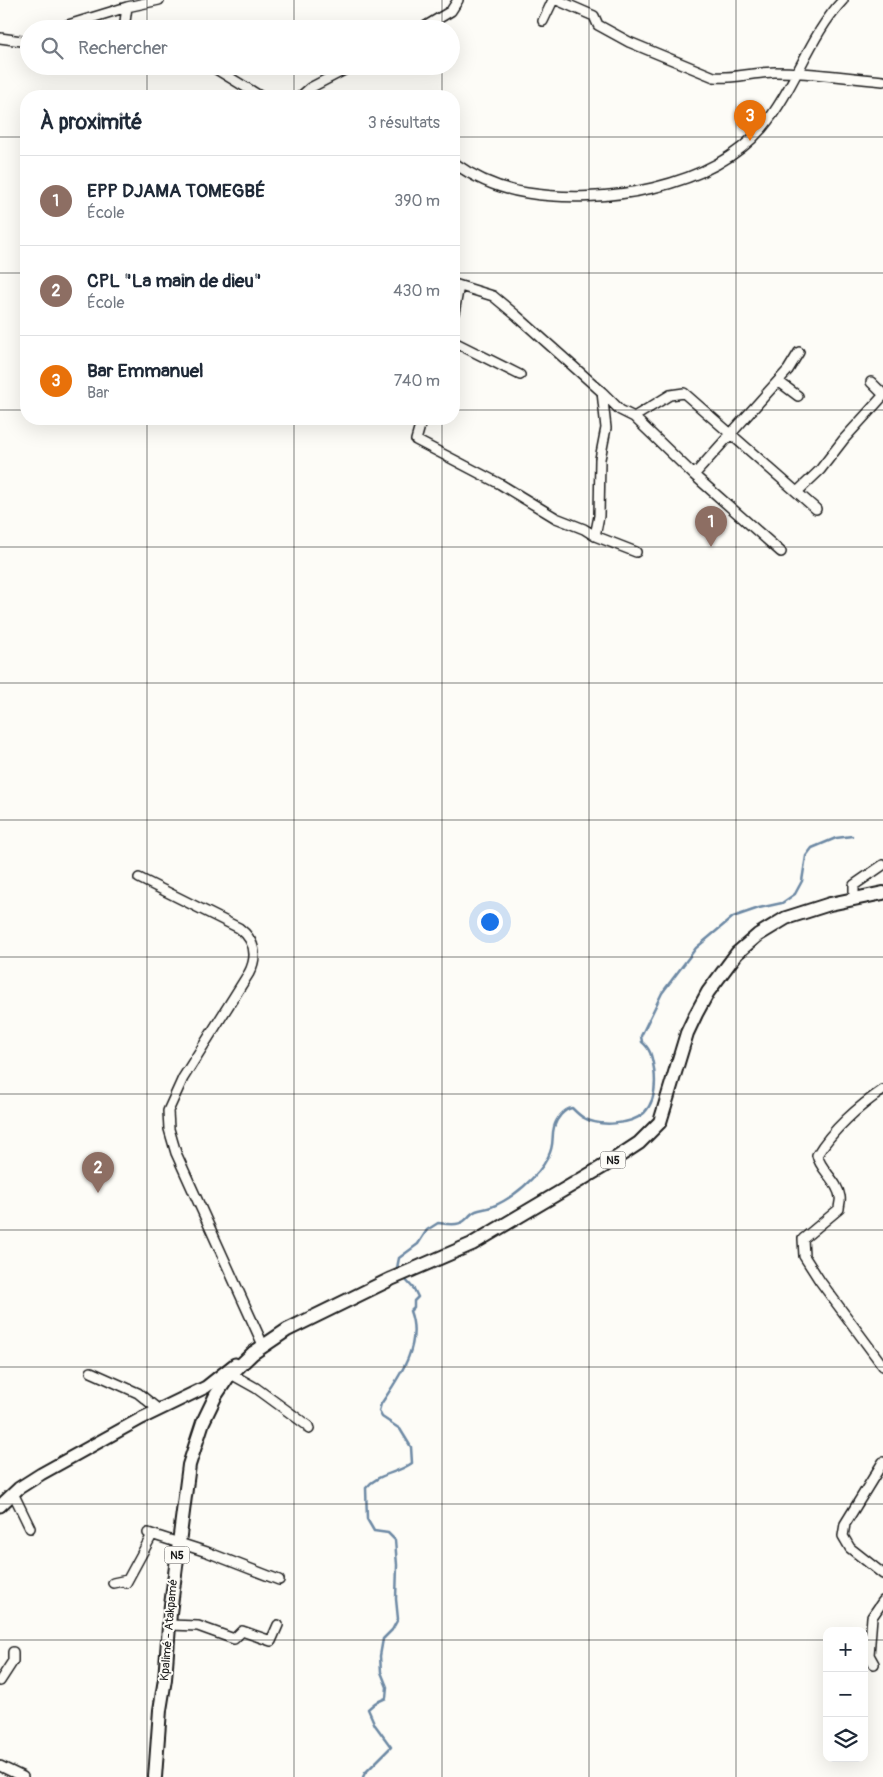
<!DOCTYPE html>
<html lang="fr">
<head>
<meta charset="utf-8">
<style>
  :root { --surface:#fff; --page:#f6f6f7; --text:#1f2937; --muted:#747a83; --line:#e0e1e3; --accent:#b45309 }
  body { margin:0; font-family:Pangolin,sans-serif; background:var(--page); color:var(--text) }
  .controls { position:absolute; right:15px; bottom:15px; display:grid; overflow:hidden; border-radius:10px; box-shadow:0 5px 20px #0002 }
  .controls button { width:45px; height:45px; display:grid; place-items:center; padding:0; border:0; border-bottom:1px solid var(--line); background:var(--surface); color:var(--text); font:25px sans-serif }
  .you { position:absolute; left:489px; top:921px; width:18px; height:18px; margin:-12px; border:4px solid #fff; border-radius:50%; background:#1a73e8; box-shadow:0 0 0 8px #1a73e833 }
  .badge { display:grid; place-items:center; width:32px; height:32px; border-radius:50%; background:var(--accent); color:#fff; font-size:16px; font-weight:700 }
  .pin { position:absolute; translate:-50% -41px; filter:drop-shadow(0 1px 2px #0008) }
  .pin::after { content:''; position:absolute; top:26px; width:18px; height:15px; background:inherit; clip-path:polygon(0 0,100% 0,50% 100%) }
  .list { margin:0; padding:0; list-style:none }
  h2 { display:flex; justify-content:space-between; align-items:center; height:65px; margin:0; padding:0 20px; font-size:21px }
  h2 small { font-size:16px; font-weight:400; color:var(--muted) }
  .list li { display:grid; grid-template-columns:32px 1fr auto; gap:15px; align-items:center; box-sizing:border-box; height:90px; padding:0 20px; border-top:1px solid var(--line) }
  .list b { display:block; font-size:19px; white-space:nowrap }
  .list p { margin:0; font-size:16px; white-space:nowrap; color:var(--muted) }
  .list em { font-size:16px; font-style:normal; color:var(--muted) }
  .icon { flex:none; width:28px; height:28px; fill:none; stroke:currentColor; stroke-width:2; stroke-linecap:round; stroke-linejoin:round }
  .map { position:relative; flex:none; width:883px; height:1777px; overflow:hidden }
  .search { position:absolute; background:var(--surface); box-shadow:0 5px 20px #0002; left:20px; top:20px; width:440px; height:55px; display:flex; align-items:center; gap:12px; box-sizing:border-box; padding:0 18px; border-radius:28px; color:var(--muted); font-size:19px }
  .panel { position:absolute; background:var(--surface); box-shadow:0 5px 20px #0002; left:20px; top:90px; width:440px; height:335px; border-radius:20px }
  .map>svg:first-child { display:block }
</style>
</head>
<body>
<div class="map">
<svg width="883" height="1777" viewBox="0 0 883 1777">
  <rect width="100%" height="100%" fill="#fdfcf7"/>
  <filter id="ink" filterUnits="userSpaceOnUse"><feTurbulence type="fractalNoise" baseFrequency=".02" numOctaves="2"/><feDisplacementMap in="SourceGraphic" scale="10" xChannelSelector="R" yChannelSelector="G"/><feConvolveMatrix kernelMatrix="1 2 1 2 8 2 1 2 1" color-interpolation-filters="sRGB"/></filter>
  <g filter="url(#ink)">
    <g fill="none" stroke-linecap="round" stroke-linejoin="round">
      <path stroke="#6d89a4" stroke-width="2.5" d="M399,1271L397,1268L399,1258L418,1244L427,1230L438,1223C446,1224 457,1226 464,1221C468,1218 471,1213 476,1211C481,1209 486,1209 491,1207C512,1199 538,1177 548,1157C555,1144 551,1138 554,1127C556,1119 564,1109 572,1108C576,1112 580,1116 584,1118C599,1127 631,1125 644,1113C655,1102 656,1084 654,1069C652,1058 651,1049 642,1042L641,1036L662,993L696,948L733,917L759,908L782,903L795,894L802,881L806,856L812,848L836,838L852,836
        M363,1777L365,1773L391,1747L375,1725L368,1709L375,1703L386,1698L387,1687L381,1672L380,1656L383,1639L392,1630L398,1619L396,1599L397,1565L395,1540L388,1533L374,1531L367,1519L366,1488C378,1473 397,1474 412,1463L411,1447L400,1429L382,1417L379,1411L381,1404C399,1377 423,1345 410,1311L414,1307V1301L418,1297L414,1289L404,1278"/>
      <g stroke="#1c1c1c" stroke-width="12">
        <path id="street" d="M557,0L594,16L598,25L629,42L714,77C734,79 754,72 775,72C811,72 847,78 883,81
          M543,21L553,0
          M55,29L127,7L159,0
          M124,29L127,7
          M421,29L451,11L458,0
          M0,38L29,42
          M211,66L260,96
          M301,96L310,88L352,66
          M454,163C475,178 500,189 527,193C602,205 710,189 762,128C795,89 809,36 843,0
          M454,284L493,296L517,316L602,392L620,410L634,417L694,475L781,552
          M454,286L458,291L454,313
          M454,342L520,375
          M778,381L788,370L799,352
          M871,382L883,394
          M634,417L670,395L684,393L816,509
          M422,419L416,440L500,484L556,518L584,529L595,536L636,552
          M694,475L778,381L798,396
          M797,492L820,470L844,439L883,396
          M595,536L599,516L600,459L606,428L602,392
          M139,878L239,928C255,940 258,956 249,973L183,1078L168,1111L169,1129L176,1153L263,1345
          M854,899V885L883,865
          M883,1090C859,1106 832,1130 817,1155C820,1170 838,1181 840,1197C841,1200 839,1205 839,1209L803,1239L804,1256L820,1281L883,1366
          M91,1372L138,1393L159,1410
          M231,1374L256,1388L308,1426L309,1429
          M883,1462L845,1524L843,1536L850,1548L883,1574
          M13,1493L30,1528
          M148,1533L207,1552L279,1580
          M113,1583L127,1580
          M126,1583L152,1535
          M169,1625L198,1626L234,1639L242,1631L271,1641L278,1625
          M874,1664L869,1655L872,1617L883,1601
          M0,1681L13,1661V1652
          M0,1766L23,1777"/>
      </g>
      <g stroke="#1c1c1c" stroke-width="15">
        <path id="secondary" d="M0,1506L19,1488L41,1474L142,1418L206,1387L235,1364"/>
      </g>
      <g stroke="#1c1c1c" stroke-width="16">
        <path id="primary" d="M155,1777L160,1710L165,1679L170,1613L189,1465L203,1422L216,1395L228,1377L253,1353L287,1330L391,1279L472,1244L604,1166L639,1143L660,1122L687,1033L696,1014L708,992L737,953L758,935L786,918L830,904L883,893"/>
      </g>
      <use href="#street" stroke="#fdfcf7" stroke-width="9"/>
      <use href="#secondary" stroke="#fdfcf7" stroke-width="11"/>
      <use href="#primary" stroke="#fdfcf7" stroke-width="12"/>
    </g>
  </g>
  <path fill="none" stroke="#1c1c1c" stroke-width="1" stroke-opacity="0.55" d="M147,0V29M294,0V29M442,0V29M589,0V1777M736,0V1777M147,66V96M294,66V96M442,66V96M0,137H26M454,137H883M0,273H26M454,273H883M0,410H26M454,410H883M147,419V1777M294,419V1777M442,419V1777M0,547H883M0,683H883M0,820H883M0,957H883M0,1094H883M0,1230H883M0,1367H883M0,1504H883M0,1640H827M864,1640H883"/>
  <g text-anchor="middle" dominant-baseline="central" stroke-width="4" stroke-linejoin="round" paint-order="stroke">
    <g fill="#fdfcf7" stroke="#605f5e" stroke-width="1">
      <rect x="600.5" y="1151.5" width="25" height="17" rx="4"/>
      <rect x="164.5" y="1546.5" width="25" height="17" rx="4"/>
    </g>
    <g font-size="11" font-weight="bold" fill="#1c1c1c">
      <text x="613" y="1160">N5</text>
      <text x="177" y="1555">N5</text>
    </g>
    <g font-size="12" fill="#1c1c1c" stroke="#fdfcf7">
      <text transform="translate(169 1630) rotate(-85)">Kpalimé - Atakpamé</text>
    </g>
  </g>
</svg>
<div class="controls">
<button>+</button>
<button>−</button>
<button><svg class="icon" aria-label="layers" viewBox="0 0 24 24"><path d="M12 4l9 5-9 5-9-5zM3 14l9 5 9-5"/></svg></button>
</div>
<div class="you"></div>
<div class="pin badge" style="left:711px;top:547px;background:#8d6e63">1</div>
<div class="pin badge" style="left:98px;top:1193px;background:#8d6e63">2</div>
<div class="pin badge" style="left:750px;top:141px;background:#e8710a">3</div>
<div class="search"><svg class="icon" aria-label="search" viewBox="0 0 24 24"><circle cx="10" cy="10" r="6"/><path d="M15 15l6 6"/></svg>Rechercher</div>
<section class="panel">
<h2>À proximité<small>3 résultats</small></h2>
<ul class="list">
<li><span class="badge" style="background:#8d6e63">1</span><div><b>EPP DJAMA TOMEGBÉ</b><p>École</p></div><em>390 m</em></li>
<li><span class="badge" style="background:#8d6e63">2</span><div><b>CPL &quot;La main de dieu&quot;</b><p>École</p></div><em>430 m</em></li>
<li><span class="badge" style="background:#e8710a">3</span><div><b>Bar Emmanuel</b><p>Bar</p></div><em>740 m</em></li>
</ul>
</section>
</div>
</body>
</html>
